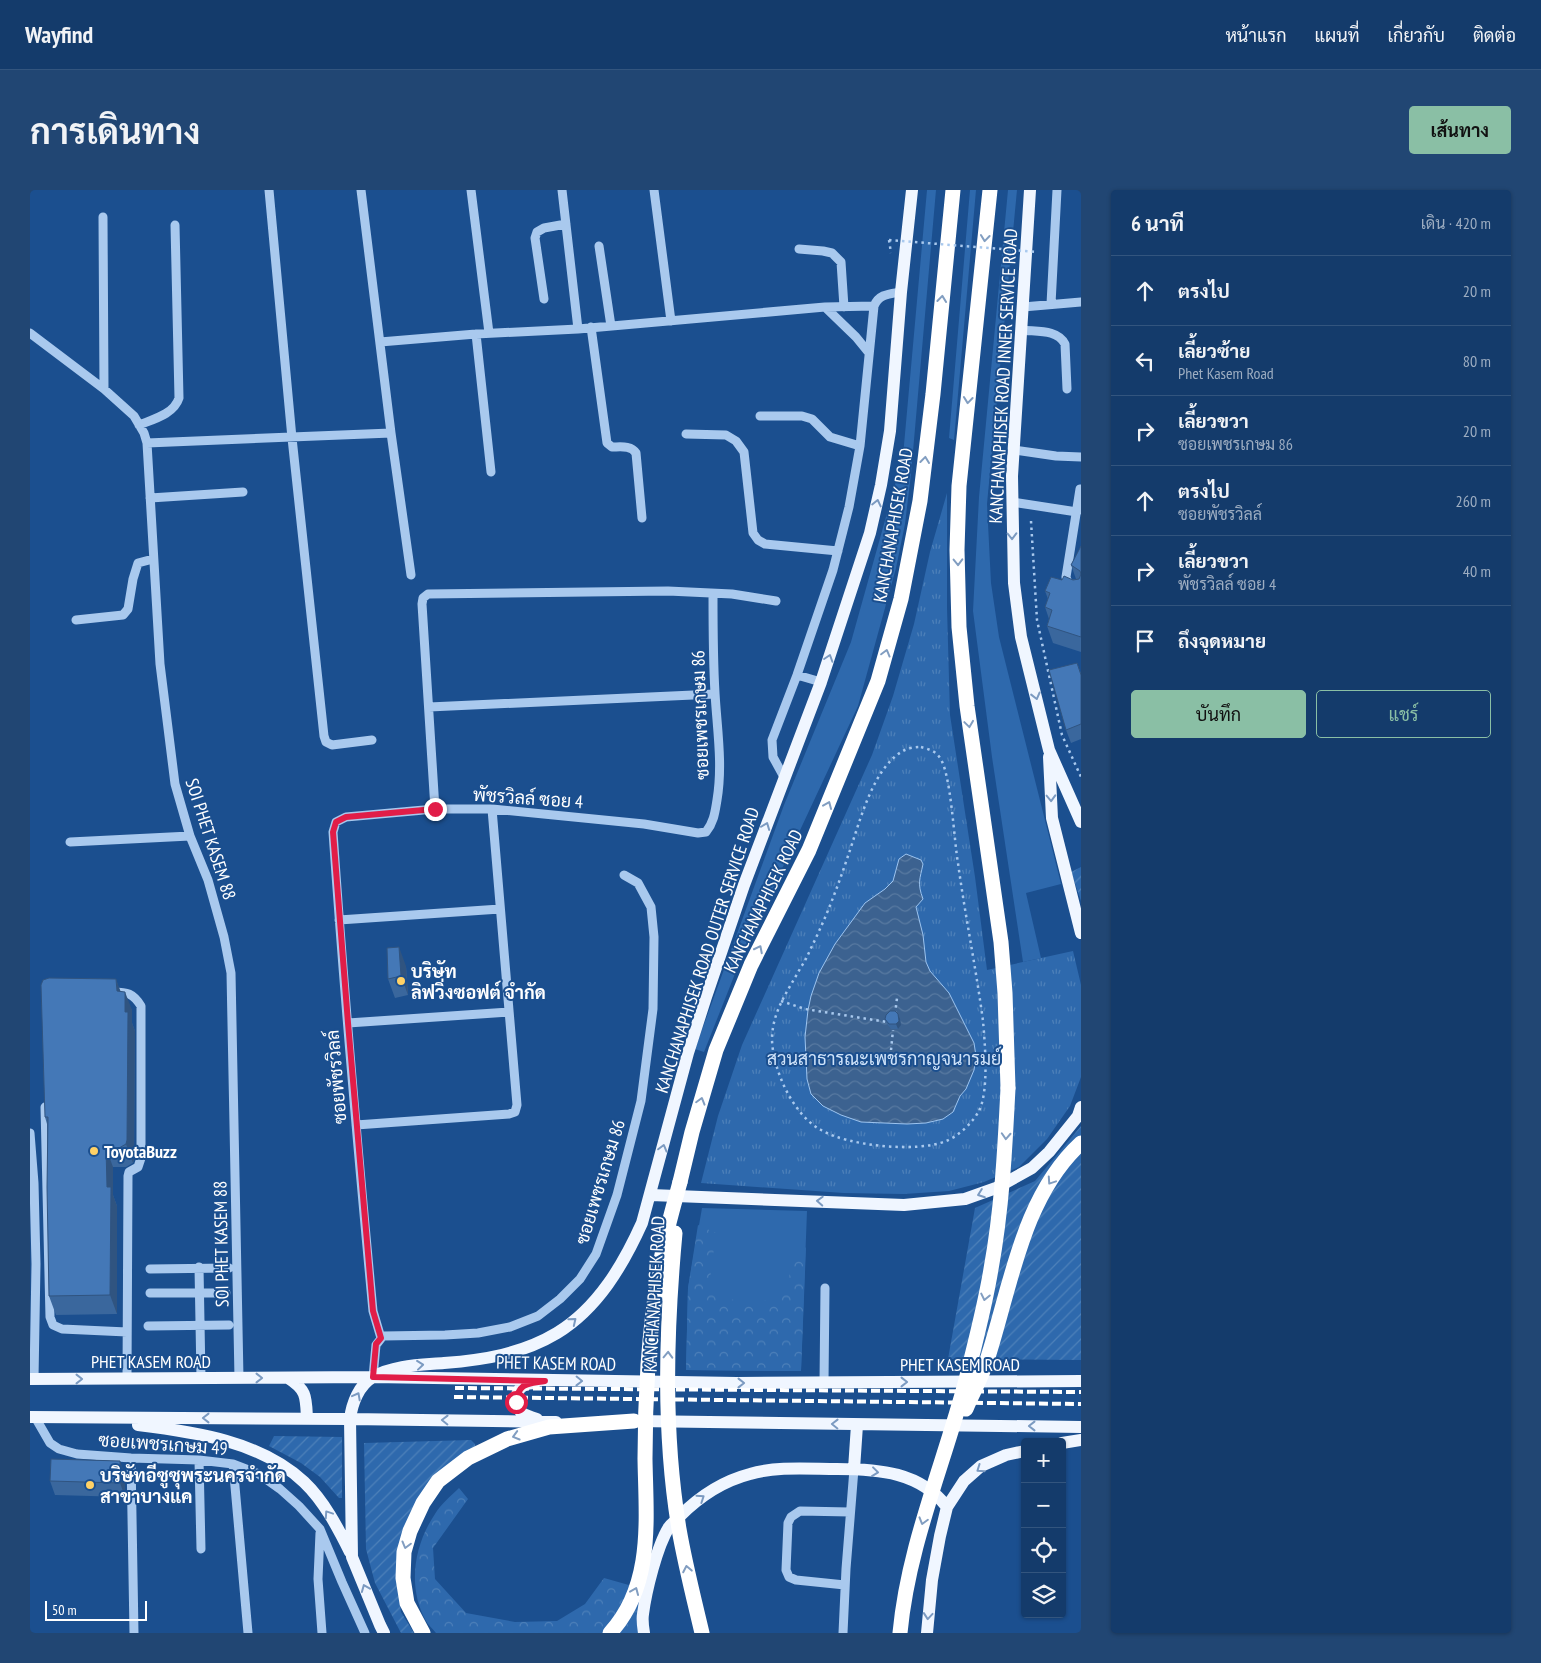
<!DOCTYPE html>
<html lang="th">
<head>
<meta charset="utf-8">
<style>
  :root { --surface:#143b6b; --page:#214673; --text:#f1f3f6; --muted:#9dadc1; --line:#33557e; --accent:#8abfa5 }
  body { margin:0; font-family:"PT Sans Narrow",Sarabun,sans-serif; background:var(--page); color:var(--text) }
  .controls { position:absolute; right:15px; bottom:15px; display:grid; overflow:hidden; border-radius:5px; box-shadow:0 1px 4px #0004 }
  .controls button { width:45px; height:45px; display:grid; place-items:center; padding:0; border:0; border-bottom:1px solid var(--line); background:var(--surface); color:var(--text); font:25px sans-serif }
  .scale { position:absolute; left:15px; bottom:12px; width:102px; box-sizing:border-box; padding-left:5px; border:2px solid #fff; border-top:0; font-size:14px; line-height:18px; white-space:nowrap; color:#fff; -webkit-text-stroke:4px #1b4f8f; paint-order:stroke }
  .stop { position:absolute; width:15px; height:15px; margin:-11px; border:4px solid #e11d48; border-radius:50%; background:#fff }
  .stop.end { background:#e11d48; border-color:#fff; box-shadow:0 1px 5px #0008 }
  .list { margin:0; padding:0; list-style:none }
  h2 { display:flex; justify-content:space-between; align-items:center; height:65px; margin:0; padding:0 20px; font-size:21px }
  h2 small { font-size:16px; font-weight:400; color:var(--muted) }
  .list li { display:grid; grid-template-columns:32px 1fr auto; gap:15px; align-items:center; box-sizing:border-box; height:70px; padding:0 20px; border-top:1px solid var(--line) }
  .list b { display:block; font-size:19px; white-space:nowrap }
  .list p { margin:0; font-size:16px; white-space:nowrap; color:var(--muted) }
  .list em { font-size:16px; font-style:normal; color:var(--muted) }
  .actions { display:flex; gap:10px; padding:15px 20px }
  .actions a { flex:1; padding:11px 0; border:1px solid var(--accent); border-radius:5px; text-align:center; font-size:18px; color:var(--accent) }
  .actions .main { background:var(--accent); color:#111 }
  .icon { flex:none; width:28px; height:28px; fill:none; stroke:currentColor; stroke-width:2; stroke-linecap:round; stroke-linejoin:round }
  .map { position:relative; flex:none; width:1051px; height:1443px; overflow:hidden; border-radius:5px }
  header { display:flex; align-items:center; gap:30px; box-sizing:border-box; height:70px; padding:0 25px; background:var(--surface); border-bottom:1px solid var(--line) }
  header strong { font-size:24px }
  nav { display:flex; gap:28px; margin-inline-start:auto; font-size:18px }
  .intro { display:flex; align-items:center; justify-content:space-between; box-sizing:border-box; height:120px; padding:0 30px }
  h1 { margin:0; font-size:35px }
  .button { padding:12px 22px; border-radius:5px; background:var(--accent); color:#111; font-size:18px; font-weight:700 }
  main { display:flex; gap:30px; padding:0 30px }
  aside { flex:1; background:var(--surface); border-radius:5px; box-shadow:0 1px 4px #0004 }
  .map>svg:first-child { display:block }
</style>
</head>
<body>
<header>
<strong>Wayfind</strong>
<nav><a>หน้าแรก</a><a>แผนที่</a><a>เกี่ยวกับ</a><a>ติดต่อ</a></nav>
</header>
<div class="intro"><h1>การเดินทาง</h1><a class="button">เส้นทาง</a></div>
<main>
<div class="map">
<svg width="1051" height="1443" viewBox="0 0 1051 1443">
  <defs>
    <pattern id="forest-crowns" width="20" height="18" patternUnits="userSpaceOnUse" patternTransform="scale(1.25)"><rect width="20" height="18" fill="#2e69ad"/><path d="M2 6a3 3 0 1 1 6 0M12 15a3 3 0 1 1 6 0" fill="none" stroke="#4d80b9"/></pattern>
    <pattern id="park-tufts" width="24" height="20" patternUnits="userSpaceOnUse" patternTransform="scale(1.25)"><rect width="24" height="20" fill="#2e69ad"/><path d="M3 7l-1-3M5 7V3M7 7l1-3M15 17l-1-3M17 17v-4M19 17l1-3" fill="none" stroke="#4d80b9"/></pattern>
    <pattern id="garden-furrows" width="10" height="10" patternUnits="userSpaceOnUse" patternTransform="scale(1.25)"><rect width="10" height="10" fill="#2e69ad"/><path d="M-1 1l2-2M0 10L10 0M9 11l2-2" fill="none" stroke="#4d80b9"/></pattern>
    <pattern id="water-waves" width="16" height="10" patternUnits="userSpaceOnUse" patternTransform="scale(1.25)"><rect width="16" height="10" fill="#3c6290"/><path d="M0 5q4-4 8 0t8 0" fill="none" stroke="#597aa1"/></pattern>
  </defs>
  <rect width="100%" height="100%" fill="#1b4f8f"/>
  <path fill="#2e69ad" d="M897,0H906L881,284L875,334L866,378L828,516L716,756L674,862L665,859L754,615L821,452L873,266Z
    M940,0H946L924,250L919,248Z
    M978,0H987L957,314L961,393L969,447L1031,694L996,703L1011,768L993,772L962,567L943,421L949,307Z
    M672,1018L777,1021L771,1181L656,1180L658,1098Z"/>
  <path fill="url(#forest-crowns)" d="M668,1035L686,1043L680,1089L688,1106L720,1114L742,1109L759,1089L761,1073L776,1057L771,1181L656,1180L658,1098Z
    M429,1298L438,1309L403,1358L405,1389L436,1423L485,1432L527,1431L555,1414L574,1388L613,1399L609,1443H406C403,1439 398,1435 396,1431C377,1397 384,1355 405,1324C411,1314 421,1306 429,1298Z"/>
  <path fill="url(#park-tufts)" d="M917,303V418L920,525L945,687L957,780L1043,761L1051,795V887L1040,916L1017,949L989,977L954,992L919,1001L874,1004L814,1003L671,993L688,926L712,855L842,565L863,506L884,434L900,362Z"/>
  <path fill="url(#garden-furrows)" d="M1051,677V711L1041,682Z
    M1051,936V1170L918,1169L945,1018L1005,991Z
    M244,1246L312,1247V1308H309L290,1287L271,1273L239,1256Z
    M441,1250L445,1254L446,1260L409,1286L366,1384L371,1422L384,1443H371L345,1393L336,1359L334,1253Z"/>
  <path fill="url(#water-waves)" stroke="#9cc4f0" d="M876,664L891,670L893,674C890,689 887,693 893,709L886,717L893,745L896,772L900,781L919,803L944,853L946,866L944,880L936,899L930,906L923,922L913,929L896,933L877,934L831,932L811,925L793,916L781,904L777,889L775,847L778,820L781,806L789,783L805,754L835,713L855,699L863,691L869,669Z"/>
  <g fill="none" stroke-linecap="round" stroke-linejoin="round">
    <path stroke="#a9c9ee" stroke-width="2.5" stroke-dasharray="2.5 4" stroke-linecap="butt" d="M859,50L861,63
      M1001,331L1007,430L1032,545L1051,587
      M891,557C898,559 906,561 910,568C921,583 924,651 928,673C935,725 946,778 953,831C955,854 959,901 949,921C942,933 929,946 916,951C887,963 818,956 791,940C763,925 743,880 742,850C742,821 758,801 771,777C776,770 779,762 783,754C797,725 808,696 818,666C829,635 842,578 873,561C878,558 885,557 891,557Z
      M751,811L775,819L857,832
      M865,824L867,808
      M861,860L863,840"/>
    <path stroke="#a9c9ee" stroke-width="9" d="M239,0L262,248L294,546L296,552L302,555L342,550
      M331,0L361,243L381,385
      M441,0L459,143
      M532,0L548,139
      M624,0L641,131
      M73,27L74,199
      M569,56L581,136
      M769,59L793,61L802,63L811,72L814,117
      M514,109L505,48L507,42L514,38L536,34
      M1021,114L1027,0
      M795,117L826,147L839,163
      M993,117L1051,112
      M561,137L577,253L582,257C590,257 601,255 606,263L612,328
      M991,140C1007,142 1027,139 1035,154L1037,199
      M0,143L74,199L104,226L114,243L117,253L130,474L145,594L160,646L178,690L194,747L201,783L209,1188
      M446,144L461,282
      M350,152L446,144L548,139L795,117L844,116
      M730,226H772L782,229L800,247L830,256
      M109,235C124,229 144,224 149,208L145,35
      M656,244L696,245L706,251L714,262L723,343L728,350L735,354L808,361
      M117,253L361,243
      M984,260L1026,266L1051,267
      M1050,299L1036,387C1038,396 1043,398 1051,401
      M120,308L213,302
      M982,312L1047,322
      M46,430L93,425L98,419L103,389L108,373L123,369
      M767,485L791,492
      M399,517L685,504
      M754,587L743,567L742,550L767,485L803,380L819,317L830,256L844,116C849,104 859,104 871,102
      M405,619L392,414L393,408L398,404L638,401L702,404L746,411
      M40,652L160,646
      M309,730L470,719
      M83,802C97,802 103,803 111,816V968L108,977L99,982L98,986L97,1188
      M318,833L479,822
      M15,917L20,1127L23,1135L32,1139L97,1142
      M326,935L479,924L485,922L487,915L462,619
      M0,943L4,993L6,1074L4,1189
      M169,1077L171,1188
      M120,1079L199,1078
      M120,1103H196
      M118,1136L199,1135
      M351,1148L343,1121C328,962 314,802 303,642L306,632L316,627L405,619H462L614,634L668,643L676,642C684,632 685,622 687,610C693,574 687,539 685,503C683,470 683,437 683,404
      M343,1187L346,1155L353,1146L415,1145L448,1143L480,1137L508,1126L530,1109L550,1089L566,1064L587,1005L611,911L623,819L624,747L621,717L608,693L594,685
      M794,1192L795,1098
      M5,1227L20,1253L29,1259L47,1264L101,1268L169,1270L203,1274L229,1284L250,1299L269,1316L290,1339L312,1392L335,1443
      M101,1268L104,1443
      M169,1270L171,1359
      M203,1274L218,1443
      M290,1343L288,1389L292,1443
      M815,1395L766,1390L759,1387L756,1380L758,1333L761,1327L770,1321L820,1322
      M813,1443L816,1379L824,1279"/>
    <path stroke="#f0f6ff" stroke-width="12" d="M1000,0L982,286L984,393L991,447L1019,560L1051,632
      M1019,567L1022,628L1051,743
      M621,1005L874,1015L935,1009L966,998L1002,978L1019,962L1048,926L1051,917
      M258,1188C277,1200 276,1207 277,1229
      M0,1189L343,1187L707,1193L1051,1191
      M505,1193C501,1193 496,1194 493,1196C485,1201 484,1216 491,1222C495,1226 502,1227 507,1229
      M0,1227L320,1229L526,1232
      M606,1231L1051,1237
      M108,1235C165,1242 230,1251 274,1292C294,1311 308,1338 320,1362
      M1032,1253L1051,1250
      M824,1279L827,1235
      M354,1443L350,1435L322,1367L320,1229C322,1213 329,1195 343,1187C364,1175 391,1175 414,1173C454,1170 492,1164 527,1143C568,1118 593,1075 612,1033L658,863L676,807L714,695L791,492L840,343L851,295L860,241L871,102L882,0
      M614,1443C613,1437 612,1430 613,1424C616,1401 627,1356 639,1337C642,1333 647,1330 650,1326C670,1306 693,1291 720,1284C746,1276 780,1279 807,1279C849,1279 890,1282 917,1317
      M897,1443L902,1390L910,1346L917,1317L934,1291L951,1276L976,1265L995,1261"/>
    <path stroke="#fff" stroke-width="15" d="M960,0L929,296L927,360L929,437L937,516L971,752L975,803L978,898
      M650,992L662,942L686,860L721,775L779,660L848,491L871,409L890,311L903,204L923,0
      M393,1443L377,1413L373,1388L374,1362L380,1341L393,1313L408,1291L438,1268L477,1249L519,1237L604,1231"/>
    <path stroke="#fff" stroke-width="4" stroke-dasharray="9 4" stroke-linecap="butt" d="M425,1198L1051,1202
      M424,1207L1051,1214"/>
    <path stroke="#a9c9ee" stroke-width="2.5" stroke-dasharray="2.5 4" stroke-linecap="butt" d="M859,50L1008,62"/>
    <path stroke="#fff" stroke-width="15" d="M645,1043C636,1141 633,1242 649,1339C655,1374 664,1409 672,1443
      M936,1219C943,1202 953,1185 958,1167C981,1095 993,1006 1051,953
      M580,1443C624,1395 616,1329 615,1269C615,1238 616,1206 618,1175C621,1133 626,1091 635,1050C639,1031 645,1011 650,992
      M870,1443C878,1356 914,1274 936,1190C945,1153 955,1116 961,1079C972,1019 975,958 978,898"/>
  </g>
  <path fill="#3a679d" d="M1051,356V462L1023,453L1017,436L1019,429L1015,417L1018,409L1015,401L1032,390L1046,389L1041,375Z
    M1047,473L1051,484V549L1041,553L1036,540Z
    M376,776L378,805L365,808L358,789Z
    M86,789L90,802L102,820V833L105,841L104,969L103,973L96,977H83V1005L87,1016V1124L26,1125L19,1106L17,934L15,927Z
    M855,829H870L871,835L868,839H861L857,834Z
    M95,1285V1307L25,1305L20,1291Z"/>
  <path fill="#305480" d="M369,757L376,776L378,805L371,786Z
    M86,789L93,808L87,801Z
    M95,802L102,820V833L105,841L104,969L103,973L96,954L95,822Z
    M868,824L870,829L871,835L868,839L866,834Z
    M76,958L83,977V1005L87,1016V1124L80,1105Z
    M90,1271L95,1285V1307L90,1293Z"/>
  <path fill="#4478b7" stroke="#305480" d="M1051,356V384L1050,381L1041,375Z
    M1051,384V447L1017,436L1022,420L1015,417L1020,403L1015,401L1021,387L1032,390L1034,386L1043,390L1049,389Z
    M1047,473L1051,485V534L1036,540L1019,480Z
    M369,757L371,786L358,789L357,758Z
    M19,788L86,789L87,801L95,802V822H98L97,950L96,954L89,958H76L77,997H81L80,1105L19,1106L17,997L18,927H15L11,795L13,790Z
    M860,821H865L868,824L869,831L866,834H859L855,829L856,825Z
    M21,1269L90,1271V1293L20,1291Z"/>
  <defs><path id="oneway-chevron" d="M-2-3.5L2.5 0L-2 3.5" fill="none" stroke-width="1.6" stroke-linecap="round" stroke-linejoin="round" transform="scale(1.25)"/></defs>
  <g stroke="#829ec1">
    <use href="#oneway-chevron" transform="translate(955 48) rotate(96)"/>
    <use href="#oneway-chevron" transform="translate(912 109) rotate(-84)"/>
    <use href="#oneway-chevron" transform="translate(938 210) rotate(96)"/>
    <use href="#oneway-chevron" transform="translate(895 270) rotate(-83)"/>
    <use href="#oneway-chevron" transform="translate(928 372) rotate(89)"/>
    <use href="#oneway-chevron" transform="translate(856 463) rotate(-75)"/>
    <use href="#oneway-chevron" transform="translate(939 534) rotate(82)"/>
    <use href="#oneway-chevron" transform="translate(798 615) rotate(-67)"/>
    <use href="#oneway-chevron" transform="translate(729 759) rotate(-63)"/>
    <use href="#oneway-chevron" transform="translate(671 911) rotate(-74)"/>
    <use href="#oneway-chevron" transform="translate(976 946) rotate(93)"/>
    <use href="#oneway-chevron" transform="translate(1021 991) rotate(124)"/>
    <use href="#oneway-chevron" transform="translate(955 1107) rotate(102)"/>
    <use href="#oneway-chevron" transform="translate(638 1165) rotate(-88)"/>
    <use href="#oneway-chevron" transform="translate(486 1246) rotate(164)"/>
    <use href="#oneway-chevron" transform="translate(893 1331) rotate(106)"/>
    <use href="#oneway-chevron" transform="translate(376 1355) rotate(105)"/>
    <use href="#oneway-chevron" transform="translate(657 1379) rotate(-101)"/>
    <use href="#oneway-chevron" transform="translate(605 1401) rotate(-67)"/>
  </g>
  <g stroke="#7b9ac1">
    <use href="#oneway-chevron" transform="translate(847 313) rotate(-77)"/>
    <use href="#oneway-chevron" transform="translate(982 346) rotate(89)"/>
    <use href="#oneway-chevron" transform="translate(799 468) rotate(-72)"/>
    <use href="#oneway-chevron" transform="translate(1006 506) rotate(76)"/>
    <use href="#oneway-chevron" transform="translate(1021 608) rotate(88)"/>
    <use href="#oneway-chevron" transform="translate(736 636) rotate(-69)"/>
    <use href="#oneway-chevron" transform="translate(633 958) rotate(-75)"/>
    <use href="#oneway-chevron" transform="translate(951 1004) rotate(160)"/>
    <use href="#oneway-chevron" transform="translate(790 1011) rotate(-177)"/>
    <use href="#oneway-chevron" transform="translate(543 1131) rotate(-39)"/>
    <use href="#oneway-chevron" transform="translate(390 1175) rotate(-6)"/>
    <use href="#oneway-chevron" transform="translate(229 1188)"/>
    <use href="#oneway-chevron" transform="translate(49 1189)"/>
    <use href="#oneway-chevron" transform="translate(549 1191) rotate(1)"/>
    <use href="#oneway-chevron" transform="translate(874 1192)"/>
    <use href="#oneway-chevron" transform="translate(711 1193)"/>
    <use href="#oneway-chevron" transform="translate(327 1206) rotate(-62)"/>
    <use href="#oneway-chevron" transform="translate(176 1228) rotate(-180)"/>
    <use href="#oneway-chevron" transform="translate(415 1230) rotate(-179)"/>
    <use href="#oneway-chevron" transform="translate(805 1234) rotate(-179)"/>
    <use href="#oneway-chevron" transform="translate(1002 1236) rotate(-180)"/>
    <use href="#oneway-chevron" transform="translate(950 1279) rotate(145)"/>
    <use href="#oneway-chevron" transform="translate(845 1282) rotate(7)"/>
    <use href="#oneway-chevron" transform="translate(671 1308) rotate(-34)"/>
    <use href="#oneway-chevron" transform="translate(298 1324) rotate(-124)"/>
    <use href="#oneway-chevron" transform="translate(335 1398) rotate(-112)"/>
    <use href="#oneway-chevron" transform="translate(898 1426) rotate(95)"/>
  </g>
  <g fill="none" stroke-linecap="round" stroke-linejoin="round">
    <path stroke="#e11d48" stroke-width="6" d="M405,619L316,627L306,632L303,642L318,833L343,1121L351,1148L346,1154L343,1187L515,1191C498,1194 489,1192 486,1212"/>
  </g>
  <g fill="#ffd166" stroke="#1b4f8f" stroke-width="2">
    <circle cx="371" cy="791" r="5"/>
    <circle cx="64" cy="961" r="5"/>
    <circle cx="60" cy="1295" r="5"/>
  </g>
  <g text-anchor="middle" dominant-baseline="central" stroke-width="4" stroke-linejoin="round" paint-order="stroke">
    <g font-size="18" fill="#fff" stroke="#1b4f8f">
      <text transform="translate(973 186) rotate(-87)">KANCHANAPHISEK ROAD INNER SERVICE ROAD</text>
      <text transform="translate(863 335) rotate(-80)">KANCHANAPHISEK ROAD</text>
      <text transform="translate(670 525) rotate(-92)">ซอยเพชรเกษม 86</text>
      <text transform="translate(498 608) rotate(4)">พัชรวิลล์ ซอย 4</text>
      <text transform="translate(181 649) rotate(72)">SOI PHET KASEM 88</text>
      <text transform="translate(733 711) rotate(-64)">KANCHANAPHISEK ROAD</text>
      <text transform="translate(677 760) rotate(-72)">KANCHANAPHISEK ROAD OUTER SERVICE ROAD</text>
      <text transform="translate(306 887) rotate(-95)">ซอยพัชรวิลล์</text>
      <text transform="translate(570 992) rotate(-73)">ซอยเพชรเกษม 86</text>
      <text transform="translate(191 1054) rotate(-91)">SOI PHET KASEM 88</text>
      <text transform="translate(624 1104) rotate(-87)">KANCHANAPHISEK ROAD</text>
      <text x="121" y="1171">PHET KASEM ROAD</text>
      <text transform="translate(526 1173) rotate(1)">PHET KASEM ROAD</text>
      <text x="930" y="1174">PHET KASEM ROAD</text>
      <text transform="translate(133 1254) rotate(4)">ซอยเพชรเกษม 49</text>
    </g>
    <g font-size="18" font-weight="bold" fill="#fff" stroke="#1b4f8f" text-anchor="start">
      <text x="381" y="781">บริษัท<tspan x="381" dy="21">ลิฟวิ่งซอฟต์ จำกัด</tspan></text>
      <text x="74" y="961">ToyotaBuzz</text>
      <text x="70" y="1285">บริษัทอีซูซุพระนครจำกัด<tspan x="70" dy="21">สาขาบางแค</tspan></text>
    </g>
    <g font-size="18" fill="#cfe3fa" stroke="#1b4f8f">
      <text x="854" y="868">สวนสาธารณะเพชรกาญจนารมย์</text>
    </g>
  </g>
</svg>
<div class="controls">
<button>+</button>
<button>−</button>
<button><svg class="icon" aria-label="locate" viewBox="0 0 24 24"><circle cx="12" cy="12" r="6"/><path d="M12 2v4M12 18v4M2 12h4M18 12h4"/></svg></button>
<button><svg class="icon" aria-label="layers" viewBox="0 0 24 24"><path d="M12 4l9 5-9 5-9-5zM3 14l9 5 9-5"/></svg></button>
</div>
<div class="scale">50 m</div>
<div class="stop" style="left:486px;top:1212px"></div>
<div class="stop end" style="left:405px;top:619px"></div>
</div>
<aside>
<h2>6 นาที<small>เดิน · 420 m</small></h2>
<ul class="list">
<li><svg class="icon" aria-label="ahead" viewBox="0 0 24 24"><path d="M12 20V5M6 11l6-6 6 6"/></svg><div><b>ตรงไป</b></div><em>20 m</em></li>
<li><svg class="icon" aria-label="left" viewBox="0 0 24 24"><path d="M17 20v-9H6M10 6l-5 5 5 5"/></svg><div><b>เลี้ยวซ้าย</b><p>Phet Kasem Road</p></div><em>80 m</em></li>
<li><svg class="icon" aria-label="right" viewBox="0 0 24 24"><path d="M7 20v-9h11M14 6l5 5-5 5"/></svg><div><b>เลี้ยวขวา</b><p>ซอยเพชรเกษม 86</p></div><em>20 m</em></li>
<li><svg class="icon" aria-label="ahead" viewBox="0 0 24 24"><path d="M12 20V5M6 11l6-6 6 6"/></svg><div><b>ตรงไป</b><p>ซอยพัชรวิลล์</p></div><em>260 m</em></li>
<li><svg class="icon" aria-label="right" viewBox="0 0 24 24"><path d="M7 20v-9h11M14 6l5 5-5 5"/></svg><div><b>เลี้ยวขวา</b><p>พัชรวิลล์ ซอย 4</p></div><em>40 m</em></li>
<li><svg class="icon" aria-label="arrive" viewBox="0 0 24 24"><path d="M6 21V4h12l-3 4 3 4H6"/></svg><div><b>ถึงจุดหมาย</b></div></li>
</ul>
<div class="actions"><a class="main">บันทึก</a><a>แชร์</a></div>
</aside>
</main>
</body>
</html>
